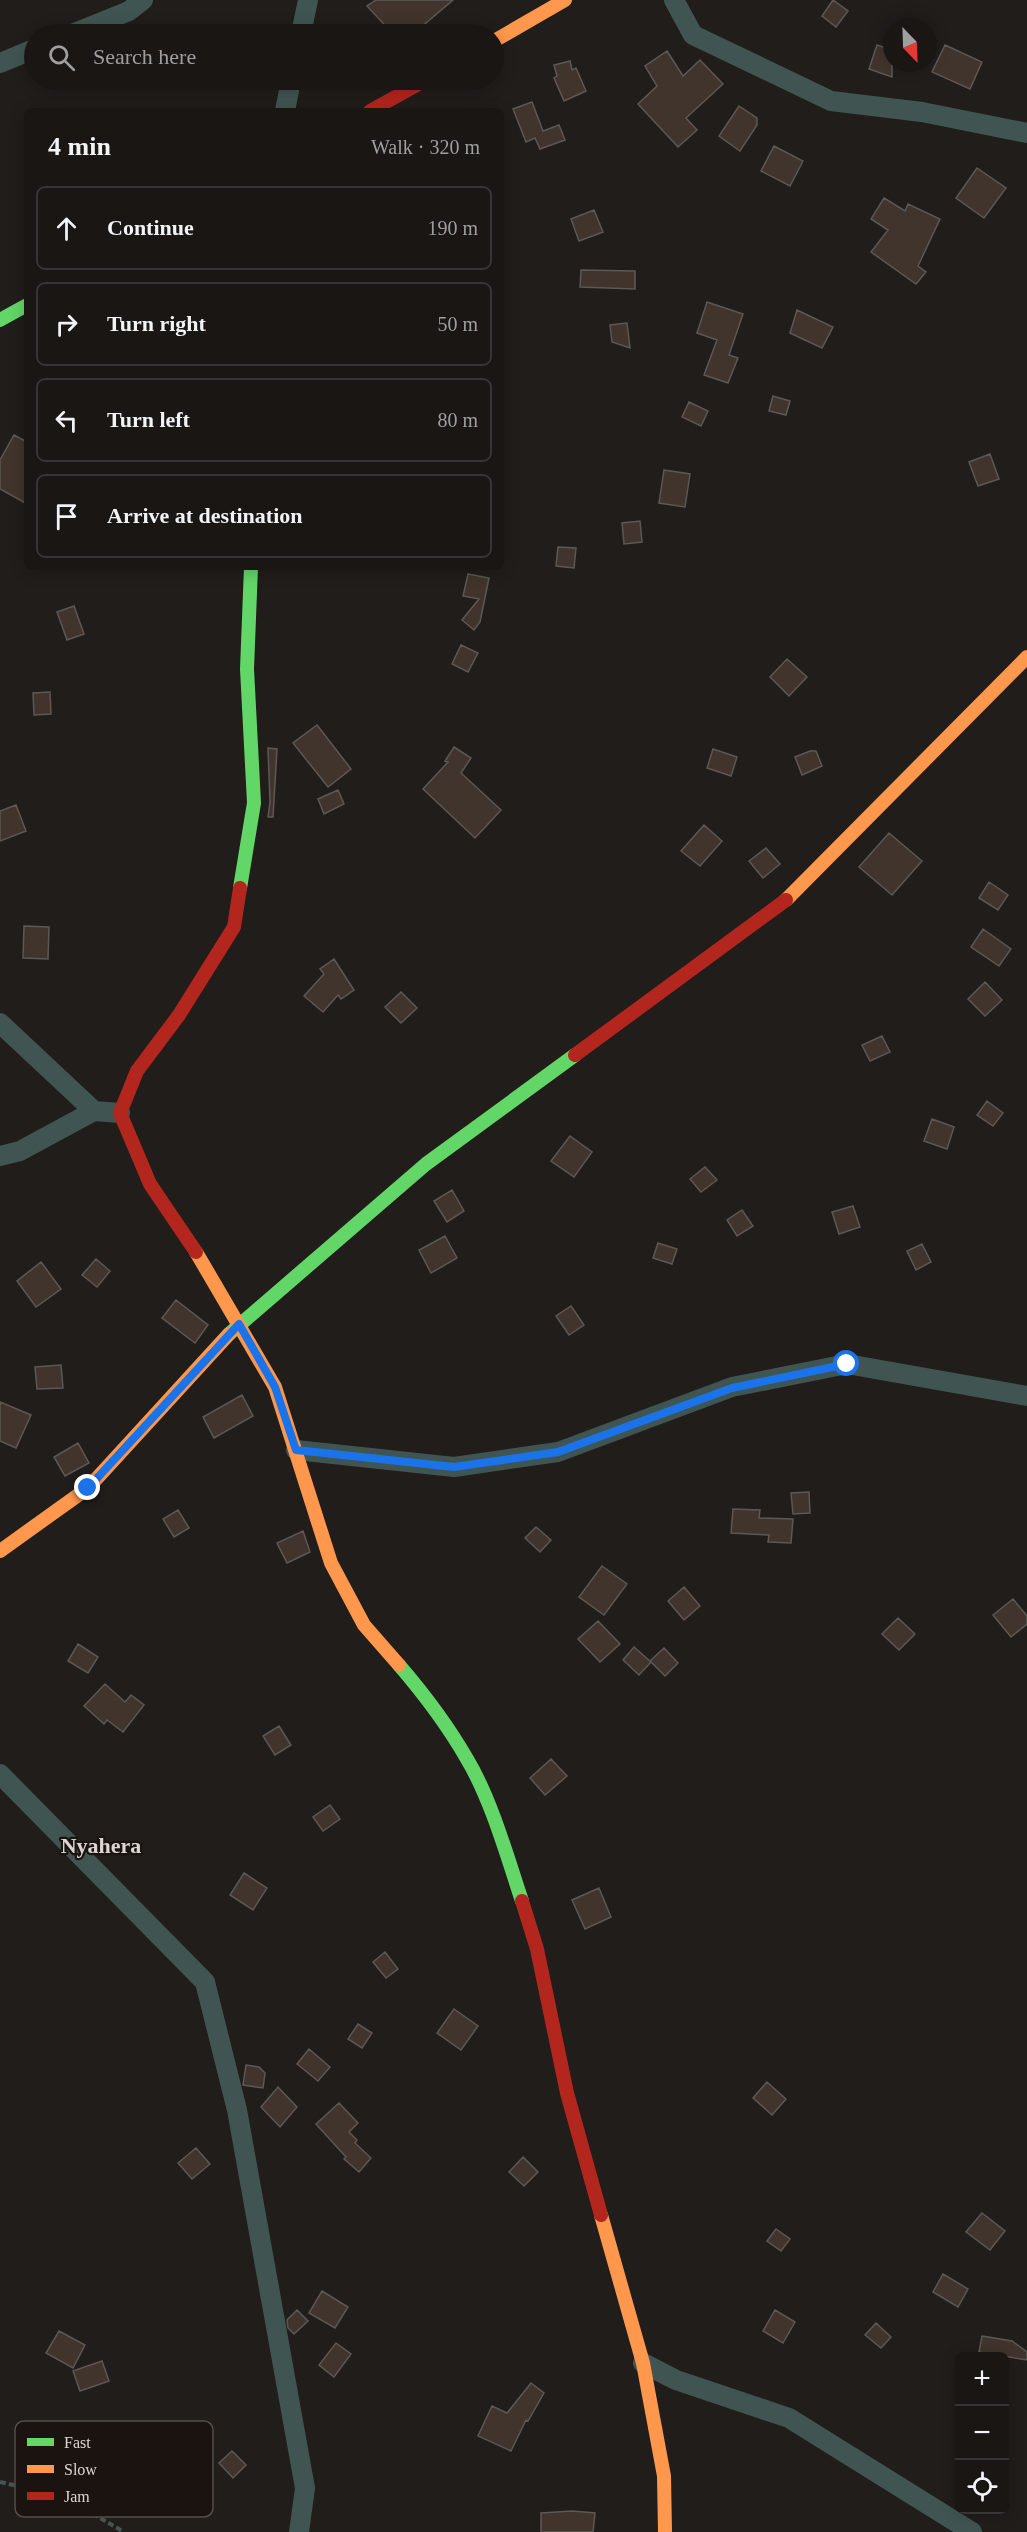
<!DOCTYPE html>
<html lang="en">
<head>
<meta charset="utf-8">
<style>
  :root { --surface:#191614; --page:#262322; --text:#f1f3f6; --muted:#9f9fa0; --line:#373534 }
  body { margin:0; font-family:"Times New Roman",serif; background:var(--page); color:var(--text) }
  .controls { position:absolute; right:18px; bottom:18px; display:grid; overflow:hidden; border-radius:9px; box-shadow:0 3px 15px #0003 }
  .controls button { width:54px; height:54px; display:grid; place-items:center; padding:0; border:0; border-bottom:2px solid var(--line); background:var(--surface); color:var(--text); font:30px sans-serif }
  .compass { position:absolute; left:883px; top:18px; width:54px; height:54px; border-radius:50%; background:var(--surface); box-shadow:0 3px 15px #0003; rotate:157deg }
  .stop { position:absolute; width:18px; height:18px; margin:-14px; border:4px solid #1a73e8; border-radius:50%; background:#fff }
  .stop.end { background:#1a73e8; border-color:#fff; box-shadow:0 2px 6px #0008 }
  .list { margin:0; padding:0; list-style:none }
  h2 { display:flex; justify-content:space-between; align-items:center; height:78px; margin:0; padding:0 24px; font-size:26px }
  h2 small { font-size:20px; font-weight:400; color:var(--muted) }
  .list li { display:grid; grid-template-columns:39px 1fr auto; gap:18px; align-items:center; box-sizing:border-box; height:84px; margin:0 12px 12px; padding:0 12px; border:2px solid var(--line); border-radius:9px }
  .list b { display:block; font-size:22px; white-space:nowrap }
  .list em { font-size:20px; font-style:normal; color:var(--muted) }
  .icon { flex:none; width:33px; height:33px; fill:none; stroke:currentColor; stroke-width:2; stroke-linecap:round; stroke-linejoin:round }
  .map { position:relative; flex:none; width:1027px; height:2532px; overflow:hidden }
  .search { position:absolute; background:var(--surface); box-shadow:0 3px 15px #0003; left:24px; top:24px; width:480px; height:66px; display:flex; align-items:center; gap:15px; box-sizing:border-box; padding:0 21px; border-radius:33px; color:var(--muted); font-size:22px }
  .panel { position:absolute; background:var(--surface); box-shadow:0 3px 15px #0003; left:24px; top:108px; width:480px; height:462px; border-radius:9px }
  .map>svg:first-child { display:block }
</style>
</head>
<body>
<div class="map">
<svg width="1027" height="2532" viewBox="0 0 1027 2532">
  <rect width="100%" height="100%" fill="#211d1b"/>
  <path fill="#40342c" stroke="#5c5856" stroke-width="1.5" d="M376,0H453L413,34H393L367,6Z
    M833,0L848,11L836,27L822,16Z
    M877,45L892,50V77L869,69Z
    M945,45L982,62L970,89L932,72Z
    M667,51L683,76L700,60L723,84L686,118L697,130L678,147L638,104L657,86L645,66Z
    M570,61L572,70L576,68L586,91L564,101L554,78L557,76L554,65Z
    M532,102L543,131L559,125L565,140L540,149L535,138L526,142L513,109Z
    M739,106L757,118V125L740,151L719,136Z
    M774,146L803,161L790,186L761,171Z
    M977,168L1006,188L984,218L956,198Z
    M884,198L905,211L908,204L940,219L918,266L926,272L916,284L871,252L888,230L871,219Z
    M594,210L603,232L579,241L571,219Z
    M581,270L635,271V289L580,287Z
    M707,302L743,314L729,355L738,358L728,383L704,375L717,340L697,333Z
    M797,310L833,327L822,348L790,333Z
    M627,323L630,348L612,342L610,325Z
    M773,396L790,401L786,415L769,411Z
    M689,402L708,411L701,426L682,417Z
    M14,435L27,442V504L0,489V460Z
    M990,454L999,479L978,486L969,462Z
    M664,470L690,474L685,507L659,503Z
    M640,521L642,542L624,544L622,523Z
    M558,547L576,548L574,568L556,566Z
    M468,574L489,578L480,622L474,630L462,620L479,599L463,596Z
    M74,606L84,634L67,640L57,612Z
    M461,645L478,653L468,672L452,664Z
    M787,659L807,677L789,696L770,677Z
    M50,692L51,714L34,715L33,693Z
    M317,725L351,769L328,787L293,743Z
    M454,747L471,758L461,773L501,810L475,838L423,789L448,762L445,761Z
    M268,748L277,749L273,817H268L270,802Z
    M713,749L737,757L731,776L707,768Z
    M810,751H816L822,766L802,775L795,757Z
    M338,790L344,804L324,814L318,799Z
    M16,805L26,831L0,841V811Z
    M704,825L722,841L700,866L681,851Z
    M889,833L922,861L892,895L859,867Z
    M766,848L780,864L763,878L749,861Z
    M989,882L1008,895L998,910L979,898Z
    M24,926L49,927L48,959L23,958Z
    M983,929L1011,949L999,966L971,947Z
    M334,959L354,990L341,999L338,995L323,1012L304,996L324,974L320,969Z
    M985,982L1002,1000L985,1016L968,999Z
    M401,992L417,1008L401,1023L385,1007Z
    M882,1036L890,1052L870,1061L862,1045Z
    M987,1101L1003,1113L993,1126L977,1115Z
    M932,1119L954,1127L947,1149L924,1141Z
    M570,1136L592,1152L574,1177L551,1161Z
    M705,1167L717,1180L701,1192L690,1179Z
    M452,1190L464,1211L447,1222L434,1201Z
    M853,1206L860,1227L839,1234L832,1212Z
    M742,1210L753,1226L737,1236L727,1220Z
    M445,1236L457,1258L431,1273L419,1250Z
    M658,1243L677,1249L672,1264L653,1258Z
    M922,1244L931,1262L916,1270L907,1251Z
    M96,1259L110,1271L97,1287L82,1275Z
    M41,1262L61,1289L36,1307L17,1281Z
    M176,1300L208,1325L195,1343L162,1318Z
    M571,1306L584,1325L569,1335L556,1316Z
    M61,1365L63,1388L37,1389L35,1367Z
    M242,1395L253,1416L214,1438L203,1417Z
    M0,1402L31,1415L16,1448L0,1441Z
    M78,1443L89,1463L65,1476L54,1457Z
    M809,1492L810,1513L793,1514L791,1493Z
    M733,1509L760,1510L759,1518L793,1519L791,1543L768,1542L769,1535L731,1533Z
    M178,1510L189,1528L174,1537L163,1519Z
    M536,1527L551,1540L540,1552L525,1538Z
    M303,1531L310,1552L287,1563L277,1543Z
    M602,1566L627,1584L604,1615L579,1597Z
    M684,1587L700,1606L684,1620L668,1601Z
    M1013,1599L1027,1616V1624L1011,1637L993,1615Z
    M898,1618L915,1634L899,1650L882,1634Z
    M598,1621L620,1644L600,1662L578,1639Z
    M78,1644L98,1657L88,1673L68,1661Z
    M634,1647L651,1662L639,1675L623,1660Z
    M664,1648L678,1663L665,1676L650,1661Z
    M105,1684L125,1702L131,1695L144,1705L123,1732L107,1720L104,1724L84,1706Z
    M279,1726L291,1745L275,1755L263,1736Z
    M551,1759L567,1776L545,1795L530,1778Z
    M330,1805L340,1819L323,1831L313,1817Z
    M244,1873L267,1888L253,1910L230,1895Z
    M599,1888L611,1917L585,1929L572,1900Z
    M385,1952L398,1969L386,1978L373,1962Z
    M454,2009L478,2026L461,2050L437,2033Z
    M358,2024L372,2033L362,2048L348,2039Z
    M309,2049L330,2067L318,2081L297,2064Z
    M246,2065L259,2067L265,2073L263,2088L243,2085Z
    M767,2082L786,2099L772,2115L753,2098Z
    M278,2087L297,2107L280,2127L261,2107Z
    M339,2103L358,2123L349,2132L357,2140L355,2143L371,2158L359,2172L344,2159L346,2157L316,2124Z
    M196,2148L210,2164L192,2179L178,2163Z
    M523,2157L538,2172L524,2186L509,2172Z
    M982,2213L1005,2231L990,2250L966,2232Z
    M776,2229L790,2239L781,2251L767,2241Z
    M943,2274L968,2289L958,2307L933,2292Z
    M322,2291L348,2307L335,2328L309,2313Z
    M297,2310L308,2321L294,2334L288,2328L287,2320Z
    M775,2310L795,2322L783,2343L763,2331Z
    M876,2323L891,2337L881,2348L865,2335Z
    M59,2331L85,2345L73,2368L46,2353Z
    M982,2336L1012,2341L1027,2352V2360L979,2352Z
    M336,2343L351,2354L334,2377L319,2365Z
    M102,2361L109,2381L80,2391L73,2371Z
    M531,2383L544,2393L528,2421L526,2420L511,2451L478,2436L492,2406L507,2413Z
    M232,2451L246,2465L233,2478L219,2463Z
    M572,2511L595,2513L593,2532H541V2513Z"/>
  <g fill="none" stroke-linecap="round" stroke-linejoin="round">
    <path stroke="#475351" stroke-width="4" stroke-dasharray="6 3" stroke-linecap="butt" d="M0,2482L62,2496L124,2532"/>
    <path stroke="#405551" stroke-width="20" d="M674,0L693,35L831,101L922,112L1027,133
      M72,34L129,11L143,0
      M301,34L308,0
      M0,63L34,49
      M285,111L291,80
      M0,1023L94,1111
      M0,1156L20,1151L94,1111L120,1113
      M296,1450L454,1467L558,1452L732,1387L847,1364L1027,1396
      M0,1774L205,1982L237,2110L305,2488L299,2532
      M643,2363L676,2380L789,2418L972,2532"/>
    <path stroke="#63d668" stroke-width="14" d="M0,320L27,305
      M240,888L254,803L247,669L251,567
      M229,1334L426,1164L575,1055
      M399,1665C424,1694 448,1726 467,1759C491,1799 507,1856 522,1901"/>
    <path stroke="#ff974d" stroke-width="14" d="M494,41L565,0
      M786,900L1027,657
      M196,1252L275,1387L331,1563L364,1625L399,1665
      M0,1551L88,1488L229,1334
      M601,2215L643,2363L664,2476L665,2532"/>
    <path stroke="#b3261e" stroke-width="14" d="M370,111L426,80
      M575,1055L786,900
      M196,1252L150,1184L120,1113L137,1071L179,1015L234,927L240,888
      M522,1901L537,1949L567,2093L601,2215"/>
  </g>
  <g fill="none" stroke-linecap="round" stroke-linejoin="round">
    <path stroke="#1a73e8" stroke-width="8" d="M88,1488L239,1324L275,1387L296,1450L454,1467L558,1452L732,1388L847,1364"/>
  </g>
  <g text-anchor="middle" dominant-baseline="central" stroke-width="4.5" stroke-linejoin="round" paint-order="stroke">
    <g font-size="22" font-weight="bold" fill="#dbd6d3" stroke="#1a130f">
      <text x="101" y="1845">Nyahera</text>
    </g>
  </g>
  <rect x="15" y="2421" width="198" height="96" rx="9" fill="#1a130f" stroke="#544e4a" stroke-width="1.5"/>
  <rect x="27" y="2438" width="27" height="8" fill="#63d668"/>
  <rect x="27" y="2465" width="27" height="8" fill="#ff974d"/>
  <rect x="27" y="2492" width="27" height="8" fill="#b3261e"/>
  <g font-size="16" fill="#dbd6d3">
    <text x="64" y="2448">Fast</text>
    <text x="64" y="2475">Slow</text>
    <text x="64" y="2502">Jam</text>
  </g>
</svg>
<div class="controls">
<button>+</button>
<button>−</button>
<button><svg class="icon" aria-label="locate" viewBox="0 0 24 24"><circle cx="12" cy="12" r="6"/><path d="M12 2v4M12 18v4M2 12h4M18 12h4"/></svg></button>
</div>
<svg class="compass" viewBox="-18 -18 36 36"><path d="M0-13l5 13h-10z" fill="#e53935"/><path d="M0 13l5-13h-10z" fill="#9f9fa0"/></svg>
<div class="stop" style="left:847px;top:1364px"></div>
<div class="stop end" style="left:88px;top:1488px"></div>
<div class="search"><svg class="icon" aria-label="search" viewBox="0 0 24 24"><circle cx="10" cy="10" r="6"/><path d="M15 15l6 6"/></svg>Search here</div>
<section class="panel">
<h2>4 min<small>Walk · 320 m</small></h2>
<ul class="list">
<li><svg class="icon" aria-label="ahead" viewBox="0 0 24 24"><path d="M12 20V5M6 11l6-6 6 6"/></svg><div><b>Continue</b></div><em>190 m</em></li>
<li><svg class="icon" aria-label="right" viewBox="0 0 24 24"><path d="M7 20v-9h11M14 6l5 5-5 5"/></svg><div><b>Turn right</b></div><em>50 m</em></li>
<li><svg class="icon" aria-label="left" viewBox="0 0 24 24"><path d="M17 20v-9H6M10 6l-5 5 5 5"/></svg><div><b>Turn left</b></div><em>80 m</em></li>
<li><svg class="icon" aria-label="arrive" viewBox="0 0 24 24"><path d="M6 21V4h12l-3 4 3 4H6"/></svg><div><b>Arrive at destination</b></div></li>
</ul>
</section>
</div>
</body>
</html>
